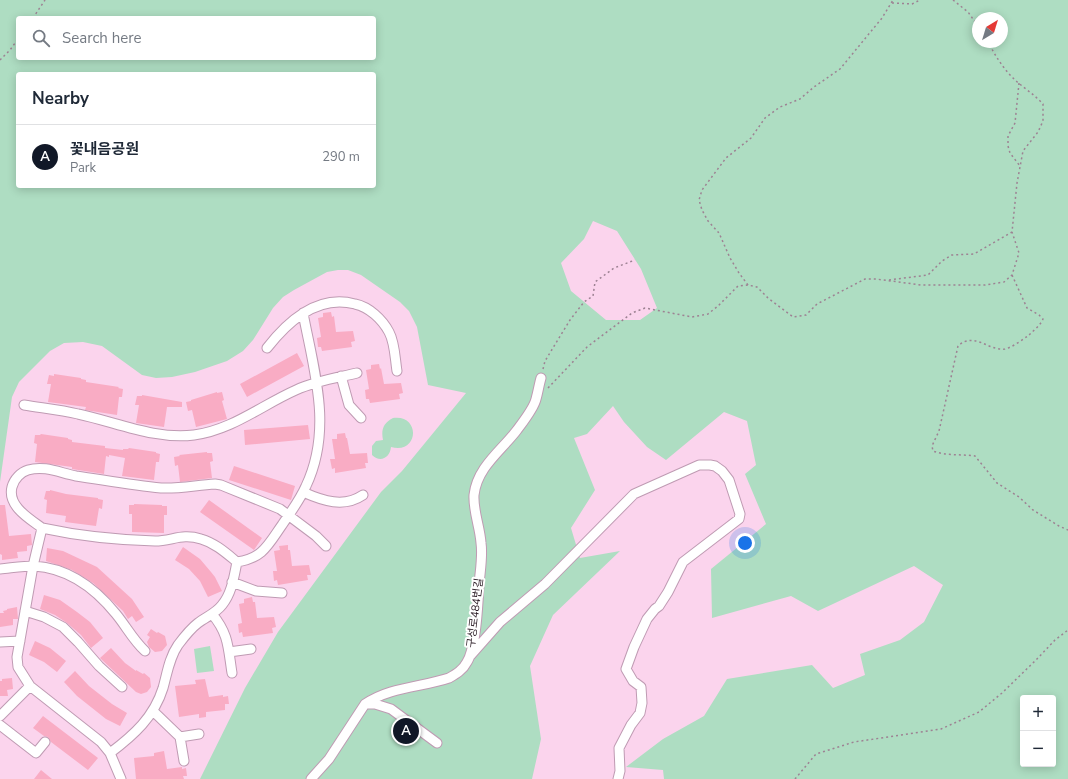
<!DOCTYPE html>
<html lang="en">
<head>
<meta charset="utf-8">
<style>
  :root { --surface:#fff; --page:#f6f6f7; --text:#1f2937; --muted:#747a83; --line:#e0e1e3; --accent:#111827 }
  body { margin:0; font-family:"Nunito Sans","Noto Sans KR",sans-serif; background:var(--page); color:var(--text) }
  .controls { position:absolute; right:12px; bottom:12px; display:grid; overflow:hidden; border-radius:4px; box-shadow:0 2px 10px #0003 }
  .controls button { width:36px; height:36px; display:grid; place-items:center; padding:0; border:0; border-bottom:1px solid var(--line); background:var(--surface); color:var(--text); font:20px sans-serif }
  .compass { position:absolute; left:972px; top:12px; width:36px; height:36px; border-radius:50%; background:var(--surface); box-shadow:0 2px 10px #0003; rotate:38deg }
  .you { position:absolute; left:745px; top:543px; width:14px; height:14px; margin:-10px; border:3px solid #fff; border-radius:50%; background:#1a73e8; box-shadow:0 0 0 6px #1a73e833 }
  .badge { display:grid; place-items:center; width:26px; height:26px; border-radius:50%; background:var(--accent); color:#fff; font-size:13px; font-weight:700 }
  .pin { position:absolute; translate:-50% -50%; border:2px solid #fff; box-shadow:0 1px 4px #0006 }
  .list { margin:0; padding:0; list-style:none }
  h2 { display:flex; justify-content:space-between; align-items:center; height:52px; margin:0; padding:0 16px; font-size:17px }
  h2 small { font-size:13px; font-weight:400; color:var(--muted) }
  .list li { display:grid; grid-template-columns:26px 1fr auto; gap:12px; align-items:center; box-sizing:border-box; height:64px; padding:0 16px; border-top:1px solid var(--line) }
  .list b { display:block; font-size:15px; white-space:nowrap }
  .list p { margin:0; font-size:13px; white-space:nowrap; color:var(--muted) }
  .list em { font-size:13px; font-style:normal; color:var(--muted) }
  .icon { flex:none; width:22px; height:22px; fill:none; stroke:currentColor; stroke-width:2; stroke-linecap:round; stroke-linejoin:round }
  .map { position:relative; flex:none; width:1068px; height:779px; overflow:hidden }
  .search { position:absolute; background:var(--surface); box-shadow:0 2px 10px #0003; left:16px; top:16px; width:360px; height:44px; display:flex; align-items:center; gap:10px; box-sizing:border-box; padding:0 14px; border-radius:4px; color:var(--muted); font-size:15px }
  .panel { position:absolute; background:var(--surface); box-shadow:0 2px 10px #0003; left:16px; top:72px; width:360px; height:116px; border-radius:4px }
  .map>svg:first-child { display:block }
</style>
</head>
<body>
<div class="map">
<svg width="1068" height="779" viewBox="0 0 1068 779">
  <rect width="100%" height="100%" fill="#fbd4ed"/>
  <path fill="#aeddc2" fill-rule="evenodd" d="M0,0H1068V779H664L663,770L626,767L663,739L704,716L727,679L812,665L833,688L865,675L860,654L900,640L924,622L943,585L914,566L818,611L791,596L712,618L711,569L766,524L745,474L756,465L747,421L724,412L666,460L647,447L624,422L613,406L587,434L574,438L595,490L571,528L580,558L620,551L553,615L530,666L541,739L532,779H200L245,688L278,632L381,492L402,471L466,393L428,385L417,327L409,311L400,302L361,275L348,270H338L327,272L294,290L283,297L273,308L253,340L243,351L227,361L195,372L172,377L156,378L142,375L102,346L83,342L64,343L50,351L19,382L12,397L0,482ZM18,18H374V58H18ZM978,18H1002V42H978ZM18,74H374V186H18ZM593,221L617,231L641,269L657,308L640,320H606L571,291L561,263L584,239ZM1023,698H1053V764H1023Z
    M393,418C421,414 419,455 391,447C390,458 380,463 372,455V446L376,441L383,440C381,430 383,423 393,418Z
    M210,646L214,671L197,673L194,649Z"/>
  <path fill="#f9acc4" d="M331,312L332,317L334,316L336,332L353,331L355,341L351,342L352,347L322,351L321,347H318L317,338L321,337L318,318L323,317V313Z
    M297,353L304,366L247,397L240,384Z
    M379,364L380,369L381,368L384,384L401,383L403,393L399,394L400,399L370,403L369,399H366L365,390L369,389L366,370L371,369V365Z
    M54,374L81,378V379L86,380V382L119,387L118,388L123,389L122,397H119L117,415L85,410L86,407L48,402L51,384H47L49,375L54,376Z
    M217,392V393L222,392L224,400L222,401L227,419L196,427L192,410L188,411L186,402L191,401V400Z
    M142,395L182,402V407H167L164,427L136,423L139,405H135L137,396H142Z
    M308,425L310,439L245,445L244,430Z
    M345,433L346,438H347L350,454L367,453L368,463H365L366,468L335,473V468L332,469L330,459H335L332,439H337V434Z
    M41,434L68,438V439L72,440V442L105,446V448L123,450V449H128L129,448L156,452V453L160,454L159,462H156L154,480L122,476L125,458L109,455V457L106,456L104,474L72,469V467L35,462L37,444L34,443L35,435H40Z
    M207,452V453H212L213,461L210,462L212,478L180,482L178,465L175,466L174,457L180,456L179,455Z
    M234,466L295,486L291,500L229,480Z
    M50,490L66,494L98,498V499L103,500L102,509L99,508L96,526L65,522L66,516L46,513L47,500L44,499L46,491H50Z
    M209,500L262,538L254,550L200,512Z
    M134,504L162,505V506H167V515H164V533L132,532V514H129V505H134Z
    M0,505H5L9,536L31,534L32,545L27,546V551L17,552L18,558L2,560V555L0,554Z
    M288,545V550H290L292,566L309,565L311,575H307L308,580L278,585L277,580L274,581L273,571H277L274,551L280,550L279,546Z
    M183,547L200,559L211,572L215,577L222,591L208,597L200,581L189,569L175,560Z
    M47,548L63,551L97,567L132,599L144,617L136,622L132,616L128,619L123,611L93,583L72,570L46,561Z
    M44,595L60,600L77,612L90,622L103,638L91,648L81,635L67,623L55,615L40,609Z
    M252,597L253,602H255L257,618L274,617L276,627L272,628L273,633L243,637L242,632L239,633L238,624L242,623L239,604L244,603V599Z
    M17,607L18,619H13V625L0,627V613H4L3,611L7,610V609Z
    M151,629L157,633L158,632L165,636L167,645L162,651L155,652L149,647L147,642L150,637L147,635Z
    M35,641L50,648L66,661L57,672L44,662L29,655Z
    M111,648L125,663L136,671V670L143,674L144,673L150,678L151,687L147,692L141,694L136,692L100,658Z
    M75,671L89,686L112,704L127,713L120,726L106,719L77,696L64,682Z
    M12,678L13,689L7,690L8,696H0V681H2V679Z
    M205,679L209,697L223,695V697L228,696L229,704H225V710L206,712V717L199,718V714L179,717L175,686L196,684L195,680Z
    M43,716L98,758L88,770L51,742L48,737L44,736L33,728Z
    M164,751L167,769L182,767V769L186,768L187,776H183L184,779H136L134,758L154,756V753Z
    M41,770L52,779H34Z"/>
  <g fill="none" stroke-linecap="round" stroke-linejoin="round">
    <g stroke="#bf9bb3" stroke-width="11">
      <path id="minor" d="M267,348C288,321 318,294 355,304C369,307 382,319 389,332C395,343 395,359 397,371
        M341,376L349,405L361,418
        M24,405C42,408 61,410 78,414C116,422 155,440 194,435C232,430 262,405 296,390C316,381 336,378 357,373
        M303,492C323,501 344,508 363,495
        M42,528C79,536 118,540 155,541C172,541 182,533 201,539C215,543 226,553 237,562C234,576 232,593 222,605C216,613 206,617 198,623C190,629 184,637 178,645C169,658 167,674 163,688C154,717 134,735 110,753
        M237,562C263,558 268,545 282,525C290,513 300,500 306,486C333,429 314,371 303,313
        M0,569C11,568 23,566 34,566C68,568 95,588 116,614C126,626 133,640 145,651
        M232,582L256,591L282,593
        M25,611L44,617L63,627L78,642L99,666L122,687
        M212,614C229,634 228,648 232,673
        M0,642L20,641
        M229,652L251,649
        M470,656L500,622L545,584L634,494L699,465H710L715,466L722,471L729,480L740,514L739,519L683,562L668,592L659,606L655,609L647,619L634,647L626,669L633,681L641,687L642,703L640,713L631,725L619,748L620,771L618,779
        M365,704H375L391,709L437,743
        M153,711L180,737L184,761
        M0,716L30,686
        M0,725L36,753L45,742
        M180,737L199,734
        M121,779L110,753L101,742L30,686L18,667L17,657L33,566L42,528C30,519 7,506 12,487C14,479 21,472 28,470C45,465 60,473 76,476C104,480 132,485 161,488C179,489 197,485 215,484L221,485L280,509L316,536L326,546
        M311,779L329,759L365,704C389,687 422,687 449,678C456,674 463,670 467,662C476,648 478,604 479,585C480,571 483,556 481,543C480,527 473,511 474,495C477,467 502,450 517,430C523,422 534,408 536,399C538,392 539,385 541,378"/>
    </g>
    <path stroke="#9d8293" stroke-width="1.5" stroke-dasharray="2 3" stroke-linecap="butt" d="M953,0L968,12L978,26
      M892,3L912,4L920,0
      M33,18L45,0
      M0,60L10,50L18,39
      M1019,83L1015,123L1008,136V146L1010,153L1020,166
      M1012,275L1027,308L1039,315L1043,319C1040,326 1034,330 1029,335C1022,340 1013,347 1005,349C988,351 974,331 958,346L939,431L932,446L933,451C946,456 961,454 975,456L997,483L1019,497L1033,510L1059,526L1068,530
      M889,280L928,275L942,261L952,255L974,254L1012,232
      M748,285L739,273L730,258L719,233L708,221L702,210L699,200L702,190L726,158L751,138L765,118L780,107L800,99L814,87L840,69L882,18L893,0
      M543,369L545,361L570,320L584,302L593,296L595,282L614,268L635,260
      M548,388L587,347L632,313L645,308L692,317L708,314L718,306L738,286L748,285L757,287L768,298L793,317L806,315L817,304L865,279H876L921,285H985L1004,282L1012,275L1019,253L1012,232L1017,183L1023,151L1038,132L1043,121V104C1034,94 1022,87 1013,78C1002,67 995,55 988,42
      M795,779L816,754L854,742L941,729L979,712L1002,693L1036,660L1055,640L1068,630"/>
    <use href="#minor" stroke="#fff" stroke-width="9"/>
  </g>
  <g text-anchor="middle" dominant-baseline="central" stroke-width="4" stroke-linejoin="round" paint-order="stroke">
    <g font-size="11" fill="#2f212a" stroke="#fff">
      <text transform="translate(475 613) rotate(-83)">구성로484번길</text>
    </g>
  </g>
</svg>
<div class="controls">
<button>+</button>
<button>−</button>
</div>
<svg class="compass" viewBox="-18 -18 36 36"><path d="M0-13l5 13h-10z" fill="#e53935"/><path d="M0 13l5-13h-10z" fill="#747a83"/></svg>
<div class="you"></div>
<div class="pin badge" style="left:406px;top:731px">A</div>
<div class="search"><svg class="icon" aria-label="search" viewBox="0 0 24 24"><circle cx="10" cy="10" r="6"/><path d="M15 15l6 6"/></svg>Search here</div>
<section class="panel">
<h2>Nearby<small></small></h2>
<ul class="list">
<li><span class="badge">A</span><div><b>꽃내음공원</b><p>Park</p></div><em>290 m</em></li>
</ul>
</section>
</div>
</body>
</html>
